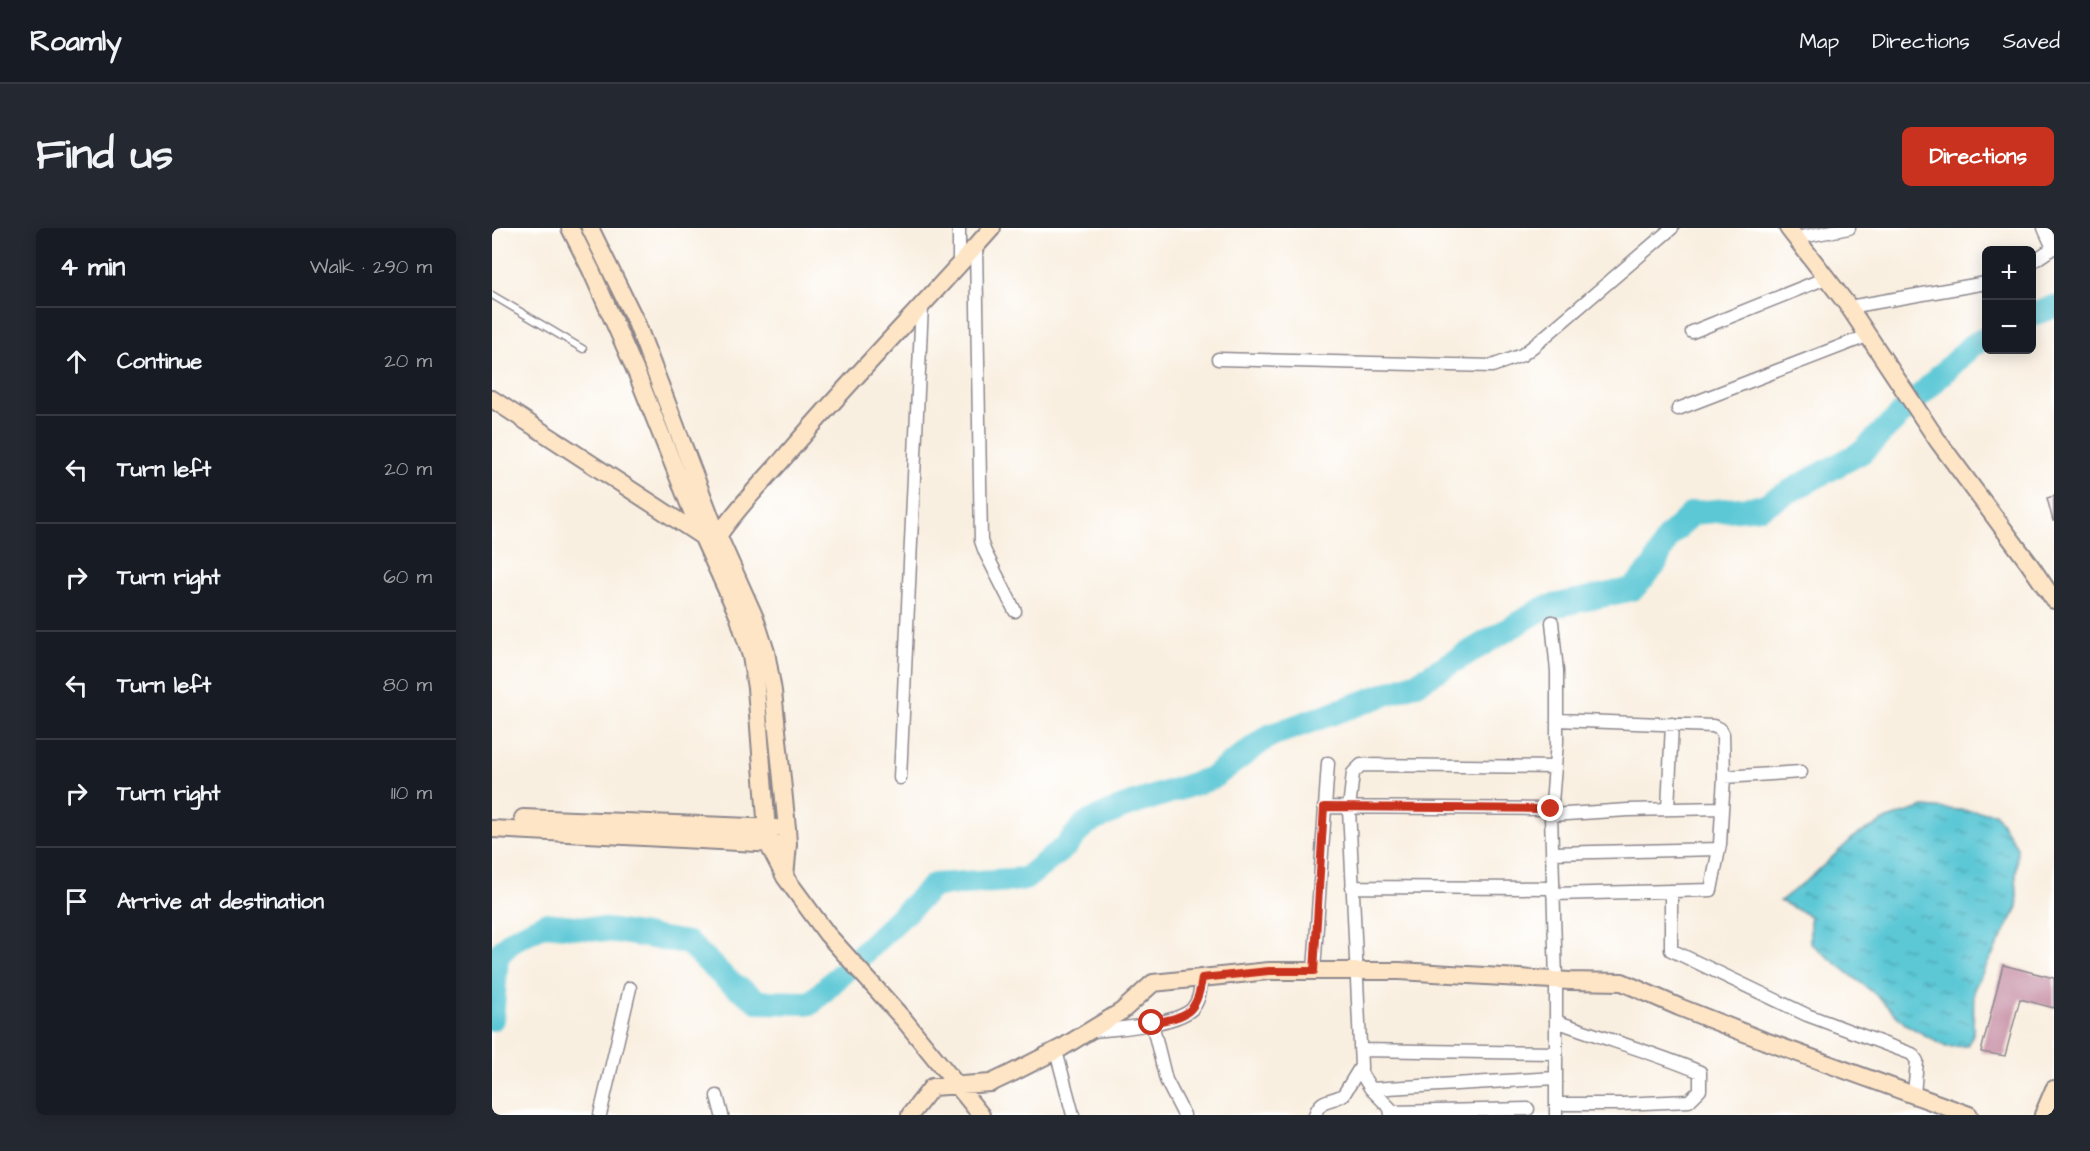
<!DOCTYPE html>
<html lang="en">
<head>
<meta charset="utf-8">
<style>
  :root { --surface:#171b24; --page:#242831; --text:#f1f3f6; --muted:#9ea1a6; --line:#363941; --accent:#c8321e }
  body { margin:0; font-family:"Architects Daughter",sans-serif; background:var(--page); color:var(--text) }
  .controls { position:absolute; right:18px; top:18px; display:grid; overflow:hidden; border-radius:9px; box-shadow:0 3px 15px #0003 }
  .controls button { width:54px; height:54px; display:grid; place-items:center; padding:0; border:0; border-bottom:2px solid var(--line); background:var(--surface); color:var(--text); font:30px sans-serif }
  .stop { position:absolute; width:18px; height:18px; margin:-14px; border:4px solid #c8321e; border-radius:50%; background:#fff }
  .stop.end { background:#c8321e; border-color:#fff; box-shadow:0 2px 6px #0008 }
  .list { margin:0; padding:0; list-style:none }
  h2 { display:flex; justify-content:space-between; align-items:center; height:78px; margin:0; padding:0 24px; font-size:26px }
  h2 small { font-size:20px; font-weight:400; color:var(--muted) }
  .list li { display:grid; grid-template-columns:39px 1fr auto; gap:18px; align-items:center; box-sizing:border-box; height:108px; padding:0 24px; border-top:2px solid var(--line) }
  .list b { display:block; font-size:22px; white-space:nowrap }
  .list em { font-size:20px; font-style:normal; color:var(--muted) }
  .icon { flex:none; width:33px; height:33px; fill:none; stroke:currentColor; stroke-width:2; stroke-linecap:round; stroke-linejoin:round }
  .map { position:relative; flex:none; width:1562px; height:887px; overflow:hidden; border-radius:9px }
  header { display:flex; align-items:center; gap:36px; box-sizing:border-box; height:84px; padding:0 30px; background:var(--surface); border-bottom:2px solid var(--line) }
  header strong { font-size:28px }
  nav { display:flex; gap:33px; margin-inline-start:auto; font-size:21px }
  .intro { display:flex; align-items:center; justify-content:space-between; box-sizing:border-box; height:144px; padding:0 36px }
  h1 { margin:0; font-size:42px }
  .button { padding:15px 27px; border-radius:9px; background:var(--accent); color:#fff; font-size:21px; font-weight:700 }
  main { display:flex; gap:36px; padding:0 36px }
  aside { flex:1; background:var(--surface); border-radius:9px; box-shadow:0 3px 15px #0003 }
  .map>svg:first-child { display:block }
</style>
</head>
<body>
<header>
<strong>Roamly</strong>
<nav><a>Map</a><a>Directions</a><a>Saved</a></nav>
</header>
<div class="intro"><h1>Find us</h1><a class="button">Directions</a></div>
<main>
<aside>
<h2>4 min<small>Walk · 290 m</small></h2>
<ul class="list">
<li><svg class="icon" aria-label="ahead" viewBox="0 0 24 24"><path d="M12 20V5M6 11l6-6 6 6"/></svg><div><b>Continue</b></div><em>20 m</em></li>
<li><svg class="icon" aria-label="left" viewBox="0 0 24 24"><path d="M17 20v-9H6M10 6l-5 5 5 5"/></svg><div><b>Turn left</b></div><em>20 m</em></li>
<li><svg class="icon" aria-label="right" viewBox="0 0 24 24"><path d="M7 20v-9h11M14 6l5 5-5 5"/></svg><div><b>Turn right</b></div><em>60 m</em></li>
<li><svg class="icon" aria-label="left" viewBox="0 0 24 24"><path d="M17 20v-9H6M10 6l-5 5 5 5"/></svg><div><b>Turn left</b></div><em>80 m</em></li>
<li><svg class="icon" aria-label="right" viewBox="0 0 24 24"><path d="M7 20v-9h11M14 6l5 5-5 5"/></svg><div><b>Turn right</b></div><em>110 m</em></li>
<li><svg class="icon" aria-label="arrive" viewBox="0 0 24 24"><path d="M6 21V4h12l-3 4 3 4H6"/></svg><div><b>Arrive at destination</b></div></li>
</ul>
</aside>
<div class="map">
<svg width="1562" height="887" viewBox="0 0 1562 887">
  <defs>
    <pattern id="water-ripples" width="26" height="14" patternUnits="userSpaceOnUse" patternTransform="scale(1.5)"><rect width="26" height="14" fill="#5cc7d5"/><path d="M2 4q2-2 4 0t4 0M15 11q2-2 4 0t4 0" fill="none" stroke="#4ca1ae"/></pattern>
  </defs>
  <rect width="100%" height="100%" fill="#fff"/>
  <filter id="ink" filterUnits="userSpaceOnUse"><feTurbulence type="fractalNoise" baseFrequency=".0167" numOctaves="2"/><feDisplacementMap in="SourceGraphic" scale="12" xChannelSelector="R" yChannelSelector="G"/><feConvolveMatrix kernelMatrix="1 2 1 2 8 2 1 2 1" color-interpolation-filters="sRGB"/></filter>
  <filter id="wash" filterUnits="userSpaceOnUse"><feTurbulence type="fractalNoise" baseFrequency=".008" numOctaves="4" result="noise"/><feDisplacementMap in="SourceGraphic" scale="24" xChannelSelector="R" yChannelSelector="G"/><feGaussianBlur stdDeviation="1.35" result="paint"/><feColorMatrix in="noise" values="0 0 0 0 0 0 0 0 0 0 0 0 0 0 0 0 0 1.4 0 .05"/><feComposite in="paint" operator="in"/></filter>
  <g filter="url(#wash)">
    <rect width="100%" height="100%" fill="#f9efe0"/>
    <path fill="url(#water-ripples)" stroke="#3f7488" stroke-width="1.5" d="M1432,579L1503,585L1525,619L1524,648L1526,679L1482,761L1481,806L1475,818L1454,819L1413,796L1383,766L1318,715V688L1288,673L1320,648L1363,608L1398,590Z"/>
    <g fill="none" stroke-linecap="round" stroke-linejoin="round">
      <path stroke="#5cc7d5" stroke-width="24" d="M1540,86L1562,79
        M0,791L5,728L21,712L53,696L123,703L196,715L235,752L267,774L319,775L442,657L533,651L574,618L593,596L631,579L720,550L777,508L925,455L1052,380L1141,361L1162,338L1176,309L1201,285L1269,279L1370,224L1479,118L1494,110"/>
    </g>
    <g id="blocks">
      <path fill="#c994a9" d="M1562,268V293H1561L1555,270Z
        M1511,737L1562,750V780L1528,771L1513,828L1489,824Z"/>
    </g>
  </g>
  <g filter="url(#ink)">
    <use href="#blocks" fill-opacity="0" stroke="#8e888e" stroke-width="1.5"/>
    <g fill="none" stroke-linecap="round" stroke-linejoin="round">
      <g stroke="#8e888e" stroke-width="9">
        <path id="lane" d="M0,67L91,121"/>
      </g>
      <g stroke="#8e888e" stroke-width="15">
        <path id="street" d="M467,0V36
          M1304,10L1357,0
          M484,17L489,313L493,324L523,383
          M1540,34L1561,20L1552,0
          M1357,79L1494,55
          M1200,104L1334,50
          M726,131L1000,138L1030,127L1043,117L1180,0
          M1186,181L1375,108
          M1060,394L1065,443V514L1059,587L1064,752V887
          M1232,549L1309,544
          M408,550L430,77
          M832,579L1059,581
          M1176,581L1180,496
          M1059,587L1136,582L1230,580
          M1060,625L1227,621
          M860,659L1061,660
          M1179,663V722L1315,787L1420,826L1425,833L1422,866
          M1061,666L1219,662L1228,616L1232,549L1231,506L1228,501L1221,498L1065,492
          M822,743L836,535
          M1064,793C1112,811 1161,824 1208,844V862L1197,873L1129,876H1065
          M660,795L674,852L692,887
          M600,803C624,801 683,797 700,781C708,772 708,761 710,750
          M868,822L1064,825
          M564,823L581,887
          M879,861L869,845V838L857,580L861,545L869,537L1063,539
          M225,868L230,887
          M901,884L1036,881
          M108,887L138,760
          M823,887C829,868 840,875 852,866L869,838
          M899,887L898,880L879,861L1064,850"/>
      </g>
      <g stroke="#8e888e" stroke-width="20">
        <path id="secondary" d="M78,0L99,42L145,146L207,301L246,387L259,428L264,460L276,616L293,649L335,706L413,793L489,887
          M98,0L144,94L222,298L263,390L274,424L281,463L295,600L296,616L293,649
          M1296,0L1357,79L1446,213L1536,334L1562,372
          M0,171L211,309L226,308C245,280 269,256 291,231C358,152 431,78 500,0
          M31,590L284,600
          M0,601L286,616
          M418,887L440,859L499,855L520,845L571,819L630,783L661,755L777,743H907L1078,753L1130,754L1187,779L1273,813L1477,887
          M1551,887L1562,861"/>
      </g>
      <use href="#lane" stroke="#fff" stroke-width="6"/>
      <use href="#street" stroke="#fff" stroke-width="12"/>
      <use href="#secondary" stroke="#fee5c5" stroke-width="16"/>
    </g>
  </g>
  <g fill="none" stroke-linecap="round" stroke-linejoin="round" filter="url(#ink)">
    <path stroke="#c8321e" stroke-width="8" d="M660,795C694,788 705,787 710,750L777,743H822L832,579L1059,581"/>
  </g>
</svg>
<div class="controls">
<button>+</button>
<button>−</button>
</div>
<div class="stop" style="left:660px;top:795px"></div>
<div class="stop end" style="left:1059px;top:581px"></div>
</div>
</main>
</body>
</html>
